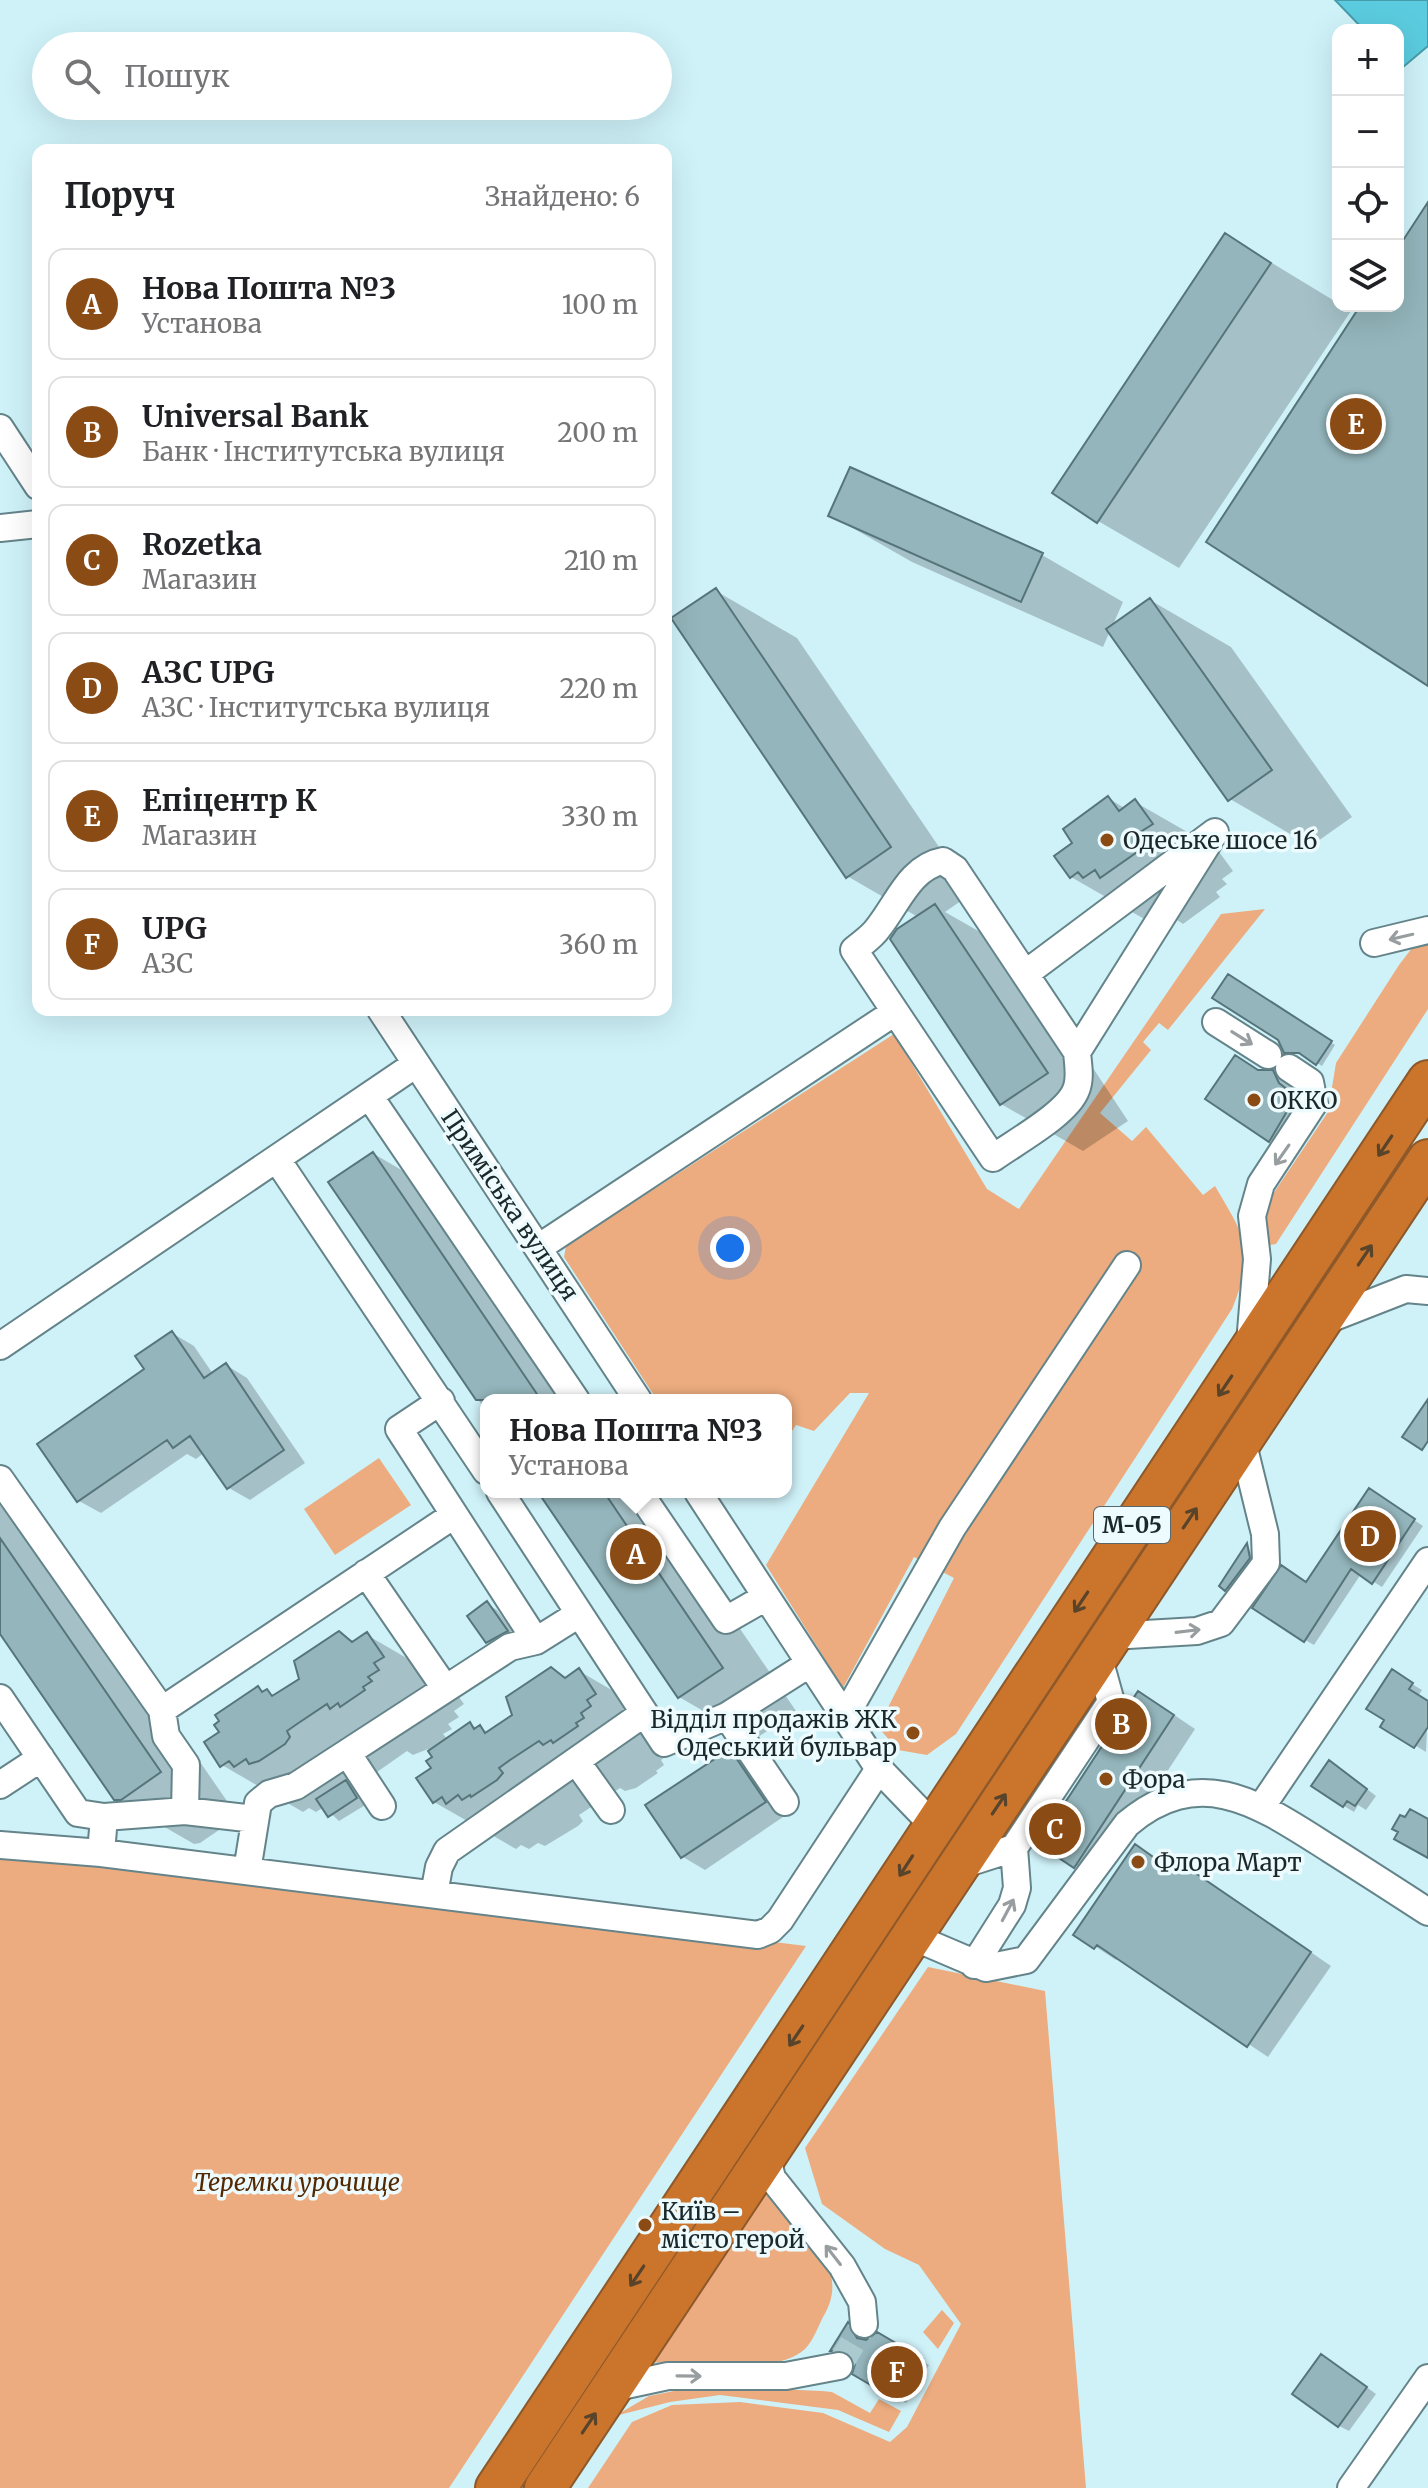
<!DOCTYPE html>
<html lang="uk">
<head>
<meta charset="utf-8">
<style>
  :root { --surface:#fff; --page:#f2f2f2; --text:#202124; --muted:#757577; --line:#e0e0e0; --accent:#8b4b14 }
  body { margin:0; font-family:Merriweather,serif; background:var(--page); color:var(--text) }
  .controls { position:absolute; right:24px; top:24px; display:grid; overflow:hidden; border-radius:16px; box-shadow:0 8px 32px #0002 }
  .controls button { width:72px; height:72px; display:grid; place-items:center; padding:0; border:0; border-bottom:2px solid var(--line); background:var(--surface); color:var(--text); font:40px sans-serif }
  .you { position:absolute; left:730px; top:1248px; width:28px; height:28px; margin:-20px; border:6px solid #fff; border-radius:50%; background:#1a73e8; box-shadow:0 0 0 12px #1a73e833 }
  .badge { display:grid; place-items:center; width:52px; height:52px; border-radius:50%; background:var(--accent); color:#fff; font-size:26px; font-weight:700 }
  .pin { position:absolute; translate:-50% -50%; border:4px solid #fff; box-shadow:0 2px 8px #0006 }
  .popup { position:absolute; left:480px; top:1394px; width:312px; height:104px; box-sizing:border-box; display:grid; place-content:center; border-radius:16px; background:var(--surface); filter:drop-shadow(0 2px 6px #0005); font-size:26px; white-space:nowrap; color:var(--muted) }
  .popup b { font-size:30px; color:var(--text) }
  .popup::after { content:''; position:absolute; left:50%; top:100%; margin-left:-16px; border:16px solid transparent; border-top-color:var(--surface) }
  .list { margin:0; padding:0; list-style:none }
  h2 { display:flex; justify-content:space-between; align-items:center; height:104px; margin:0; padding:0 32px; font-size:34px }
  h2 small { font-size:26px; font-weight:400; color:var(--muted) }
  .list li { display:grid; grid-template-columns:52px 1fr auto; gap:24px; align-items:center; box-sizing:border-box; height:112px; margin:0 16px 16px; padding:0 16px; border:2px solid var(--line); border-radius:16px }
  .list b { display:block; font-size:30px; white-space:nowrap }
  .list p { margin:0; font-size:26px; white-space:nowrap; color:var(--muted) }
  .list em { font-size:26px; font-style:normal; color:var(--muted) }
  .icon { flex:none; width:44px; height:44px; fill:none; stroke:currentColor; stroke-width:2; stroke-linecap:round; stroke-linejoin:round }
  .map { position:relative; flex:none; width:1428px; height:2488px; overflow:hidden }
  .search { position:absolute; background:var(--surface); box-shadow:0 8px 32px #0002; left:32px; top:32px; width:640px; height:88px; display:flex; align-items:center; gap:20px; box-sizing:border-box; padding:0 28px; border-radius:44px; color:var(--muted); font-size:30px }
  .panel { position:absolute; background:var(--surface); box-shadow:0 8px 32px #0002; left:32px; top:144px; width:640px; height:872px; border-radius:16px }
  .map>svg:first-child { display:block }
</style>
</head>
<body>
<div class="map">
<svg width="1428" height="2488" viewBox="0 0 1428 2488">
  <rect width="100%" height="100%" fill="#cff2f9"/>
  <path fill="#ecac7f" d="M1265,909L1168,1030L1159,1023L1143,1042L1151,1050L1100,1113L1132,1141L1146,1127L1203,1195L1215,1186C1246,1239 1256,1250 1232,1309L956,1734L927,1755L898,1750L878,1727L954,1578L914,1557L843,1688L766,1565L869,1393H850L814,1431L796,1425L786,1440V1400H657L564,1257L566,1246L894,1034L987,1189L1019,1209L1221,914Z
    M1428,941V1009L1276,1244L1263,1246L1262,1214L1267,1203L1328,1112L1336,1063L1399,965L1412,948Z
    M379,1458L411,1505L335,1555L304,1509Z
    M0,1850L42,1851L806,1946L449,2488H0Z
    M928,1967L1045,1991L1086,2488H588L632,2422L672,2405L740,2402L823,2413L890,2442L907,2427L961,2324L919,2265L885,2249L822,2204L805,2148Z
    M767,2182C778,2217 811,2234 827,2265C836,2283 833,2301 823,2317C818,2327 813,2341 805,2349C773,2377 691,2364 650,2362Z
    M942,2310L954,2323L938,2349L923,2332Z
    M699,2386L822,2391L832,2392L870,2413L879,2399L901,2411L889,2432L838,2410L720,2395L670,2402L615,2416L649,2396Z"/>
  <path fill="#5bccdf" stroke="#489ba9" stroke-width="2" d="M1335,0H1428V46L1402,68L1398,64V30H1364Z"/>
  <path fill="#0003" d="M1226,235L1351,311L1179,568L1098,521Z
    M830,515L1042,555L1123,602L1112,627L1150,600L1231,647L1352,817L1311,846L1230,799L1110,631L1103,647L912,562Z
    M716,591L797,638L971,894L945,912L1017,953L1128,1121L1083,1151L1001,1104L918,917L847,876Z
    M1108,798L1126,809L1135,802L1217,849L1233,871L1222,879L1227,884L1216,892L1220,897L1183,924L1174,918L1153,924L1071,877L1075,843Z
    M1228,976L1335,1045L1322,1066L1304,1055L1285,1052L1280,1039Z
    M1260,1072H1273L1288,1080L1293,1094L1309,1105L1284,1149L1208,1098Z
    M374,1154L448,1197L585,1400H486V1411L331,1182Z
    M172,1333L194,1346L213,1374L226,1365L247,1378L305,1463L250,1500L229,1488L204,1453L196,1459L187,1454L101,1513L79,1501L146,1369Z
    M0,1472L238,1817L200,1843L194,1844L116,1799L0,1631Z
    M541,1492H647L796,1711L754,1740L679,1697Z
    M1379,1496L1423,1526L1382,1587L1361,1574L1314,1645L1305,1640Z
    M1248,1546L1254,1561L1231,1591L1222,1586Z
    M487,1604L497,1610L517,1637L498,1648L488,1642Z
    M339,1633L355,1642L367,1635L448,1682L464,1704L454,1711L459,1717L448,1724L452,1729L443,1734L448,1740L470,1725L489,1732L514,1716L551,1669L568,1679L579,1671L660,1718L671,1753L661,1760L664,1765L656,1771L658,1773L636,1788L625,1791L620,1788L579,1815L583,1821L578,1826L545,1846L538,1843L529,1849L521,1845L516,1849L434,1802L435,1758L428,1749L413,1755L407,1751L367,1779V1804L339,1821L324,1807L316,1812L309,1808L303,1812L222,1765L221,1733L258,1689L276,1696L301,1679Z
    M1392,1672L1422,1690L1418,1696L1428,1702L1426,1752L1383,1726Z
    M1161,1706L1195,1729L1097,1879L1041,1843Z
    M730,1751L752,1764L786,1815L705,1870L683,1857L648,1805Z
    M1340,1768L1376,1796L1366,1810L1358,1805L1354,1812L1344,1806Z
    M1156,1859L1175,1872L1201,1877L1331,1966L1268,2057L1118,1957L1116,1960L1076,1934Z
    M848,2324L862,2341L877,2335L929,2365L906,2403L855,2373L857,2364L852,2353L833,2351Z
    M1332,2362L1376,2394L1349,2431L1339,2426Z"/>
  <path fill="#93b5bb" stroke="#56757b" stroke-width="2" d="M1428,202V686L1206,542L1360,306H1398V248Z
    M1225,233L1271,263L1097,523L1052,493Z
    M850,467L1043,553L1021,602L828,516Z
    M716,588L891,847L846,878L671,618Z
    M1150,598L1272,770L1228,801L1106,629Z
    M1108,796L1119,811L1135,799L1153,824L1142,831L1147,837L1136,845L1140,850L1100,878L1095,870L1083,878L1078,872L1070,878L1054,856L1072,843L1063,829Z
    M935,904L1048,1073L1000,1105L890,939L897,929Z
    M1228,974L1332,1041L1316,1065L1299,1053H1284L1278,1040L1212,998Z
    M1235,1055L1258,1070H1273L1279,1083L1296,1096L1269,1142L1205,1099Z
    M373,1152L541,1400H476L352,1217L328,1182Z
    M172,1331L204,1378L226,1363L284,1450L227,1489L190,1436L173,1448L167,1440L77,1502L37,1444L144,1369L135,1356Z
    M1428,1399V1441L1422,1450L1402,1437Z
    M1369,1488L1415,1519L1372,1584L1351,1569L1304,1642L1252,1608L1281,1565L1306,1582Z
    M538,1492H604L723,1668L678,1698Z
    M0,1538L161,1772L121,1800H114L0,1634Z
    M1247,1543L1250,1558L1225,1591L1219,1586Z
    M487,1601L508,1631L486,1643L467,1616Z
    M339,1631L352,1642L367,1632L384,1657L374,1663L379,1670L368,1677L372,1681L363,1687L365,1690L340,1707L338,1703L330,1709L327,1704L297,1724L287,1731L290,1737L285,1744L259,1761L249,1764L246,1759L234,1767L229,1761L220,1767L204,1742L219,1732L214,1725L219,1721L215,1715L258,1686L262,1692L267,1689L272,1696L299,1679L294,1661Z
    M551,1667L565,1678L579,1668L596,1694L587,1700L591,1706L581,1713L584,1718L576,1723L578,1726L553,1743L551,1740L543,1745L539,1741L510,1760L499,1768L503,1773L497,1780L471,1797L470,1795L462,1800L458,1795L446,1804L442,1797L433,1803L416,1778L431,1768L426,1761L432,1757L428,1751L470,1722L474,1729L480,1725L485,1733L512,1715L506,1697Z
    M1392,1669L1413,1683L1409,1689L1428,1701V1727L1414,1748L1380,1727L1384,1720L1366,1709Z
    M1138,1691L1174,1715L1074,1868L1038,1844Z
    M730,1749L766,1802L681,1858L645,1805Z
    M1329,1760L1367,1789L1355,1806L1347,1801L1343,1807L1311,1786Z
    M346,1780L357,1798L328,1817L316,1799Z
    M1410,1809L1428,1819V1858L1394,1839L1398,1832L1392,1829L1400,1815L1405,1817Z
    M1135,1844L1173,1871L1179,1862L1311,1952L1247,2047L1097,1945L1094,1949L1073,1935Z
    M848,2322L857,2338L866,2340L877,2332L923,2359L898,2401L852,2374L855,2364L851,2355L844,2351H830Z
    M1321,2354L1367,2387L1338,2427L1292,2394Z"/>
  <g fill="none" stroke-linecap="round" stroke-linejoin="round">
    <path stroke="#abcad0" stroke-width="26" stroke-dasharray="26 13" stroke-linecap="butt" d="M839,2366L864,2324"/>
    <g stroke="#64848a" stroke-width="30">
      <path id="minor" d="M0,428L38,486
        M0,528L38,524
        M943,861L955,869L1077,1052C1078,1065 1081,1078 1076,1090C1067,1114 1015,1142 993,1158L854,950C862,943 872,937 878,928C898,903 910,867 943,861Z
        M1374,943L1428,930
        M1025,974L1215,832L1077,1052
        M381,1010L638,1400
        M1216,1022L1268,1055
        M370,1097L576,1400
        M278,1161L486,1471
        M538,1248L895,1012
        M1319,1323L1406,1289L1428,1291
        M1250,1343L1257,1259L1252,1216L1261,1184L1314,1103L1310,1082L1289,1068
        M0,1346L416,1064
        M441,1401L399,1429L536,1641
        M0,1479L162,1710L166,1736L186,1765L185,1811L255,1819
        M500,1492L664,1743L727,1716L809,1664
        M639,1492L726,1620L766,1597
        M698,1492L879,1769L933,1825
        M366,1573L445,1688
        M1111,1636L1197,1631L1221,1623L1266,1563L1265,1534L1242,1440
        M0,1698L78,1813L104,1817L101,1853
        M162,1710L454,1515
        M727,1716L785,1802
        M844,1718L952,1528L1127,1265
        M348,1754L382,1806
        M576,1761L611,1810
        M0,1785L41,1758
        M1262,1806L1428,1561
        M104,1817L185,1811
        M0,1845L101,1853L758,1935L770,1930L780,1920L879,1769
        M958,1866L1014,1848L1111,1702L1098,1655
        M247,1871L258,1803L269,1794L296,1786L510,1647L536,1641L579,1614
        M434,1894L439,1867L447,1851L643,1714
        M911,1936L986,1968L1026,1960L1127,1824C1201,1761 1262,1806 1330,1849C1363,1870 1396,1891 1428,1912
        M974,1965L1012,1905L1017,1888L1014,1848
        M766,2154L772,2178L842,2266L862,2302L864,2324
        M612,2388L668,2376H786L839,2366
        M1351,2488L1428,2378"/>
    </g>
    <g stroke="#8d592b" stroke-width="44">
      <path id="highway" d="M496,2488L1428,1081
        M545,2488L1428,1160"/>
    </g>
    <use href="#minor" stroke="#fff" stroke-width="26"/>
    <use href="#highway" stroke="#ca742c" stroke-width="40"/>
  </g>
  <defs><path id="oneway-shaft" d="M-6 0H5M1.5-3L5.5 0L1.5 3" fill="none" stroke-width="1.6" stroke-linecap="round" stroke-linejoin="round" transform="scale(2)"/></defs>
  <g stroke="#989e9f">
    <use href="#oneway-shaft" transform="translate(1401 937) rotate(167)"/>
    <use href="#oneway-shaft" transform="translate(1242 1038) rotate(32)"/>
    <use href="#oneway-shaft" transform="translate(1282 1155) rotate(125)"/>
    <use href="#oneway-shaft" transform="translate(1188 1631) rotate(-7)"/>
    <use href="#oneway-shaft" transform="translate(1008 1910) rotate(-62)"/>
    <use href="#oneway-shaft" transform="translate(833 2255) rotate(-128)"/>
    <use href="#oneway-shaft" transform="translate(689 2376) rotate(1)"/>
  </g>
  <g stroke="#58432b">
    <use href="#oneway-shaft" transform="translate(1385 1146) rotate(124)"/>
    <use href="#oneway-shaft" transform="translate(1365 1255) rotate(-56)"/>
    <use href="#oneway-shaft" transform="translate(1225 1386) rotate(124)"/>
    <use href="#oneway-shaft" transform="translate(1190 1518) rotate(-56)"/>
    <use href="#oneway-shaft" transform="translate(1081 1602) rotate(124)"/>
    <use href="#oneway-shaft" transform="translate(999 1804) rotate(-56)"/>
    <use href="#oneway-shaft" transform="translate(906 1866) rotate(123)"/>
    <use href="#oneway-shaft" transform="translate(796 2036) rotate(124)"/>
    <use href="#oneway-shaft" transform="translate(637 2276) rotate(124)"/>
    <use href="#oneway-shaft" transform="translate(589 2423) rotate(-56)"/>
  </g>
  <g fill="#8b4b14" stroke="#edfbfe" stroke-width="3">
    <circle cx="1107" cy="840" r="8"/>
    <circle cx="1254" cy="1100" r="8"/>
    <circle cx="913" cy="1733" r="8"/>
    <circle cx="1106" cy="1779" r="8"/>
    <circle cx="1138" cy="1862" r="8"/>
    <circle cx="645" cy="2225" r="8"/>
  </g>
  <g text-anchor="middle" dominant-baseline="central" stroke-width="7" stroke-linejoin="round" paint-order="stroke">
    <rect fill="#edfbfe" stroke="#5a676a" stroke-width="2" x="1094" y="1507" width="76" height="36" rx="6"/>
    <g font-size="22" font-weight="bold" fill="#1b282a">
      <text x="1132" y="1525">М-05</text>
    </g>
    <g font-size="24" fill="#1b282a" stroke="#edfbfe" text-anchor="start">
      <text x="1123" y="840">Одеське шосе 16</text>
      <text x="1270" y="1100">ОККО</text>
      <text x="897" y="1719" text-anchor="end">Відділ продажів ЖК<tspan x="897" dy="28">Одеський бульвар</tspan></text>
      <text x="1122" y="1779">Фора</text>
      <text x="1154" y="1862">Флора Март</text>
      <text x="661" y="2211">Київ –<tspan x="661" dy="28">місто герой</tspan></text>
    </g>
    <g font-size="24" fill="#1b282a" stroke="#edfbfe">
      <text transform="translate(510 1205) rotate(56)">Приміська вулиця</text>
    </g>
    <g font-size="24" font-style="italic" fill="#542800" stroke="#edfbfe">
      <text x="297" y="2182">Теремки урочище</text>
    </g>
  </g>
</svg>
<div class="controls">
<button>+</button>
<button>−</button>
<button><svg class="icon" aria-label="locate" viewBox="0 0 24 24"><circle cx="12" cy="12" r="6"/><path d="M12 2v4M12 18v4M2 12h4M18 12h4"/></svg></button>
<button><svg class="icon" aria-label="layers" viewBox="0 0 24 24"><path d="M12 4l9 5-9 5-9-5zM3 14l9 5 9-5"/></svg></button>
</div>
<div class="you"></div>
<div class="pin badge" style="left:636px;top:1554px">A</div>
<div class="popup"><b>Нова Пошта №3</b>Установа</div>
<div class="pin badge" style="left:1121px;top:1724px">B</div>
<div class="pin badge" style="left:1055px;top:1829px">C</div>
<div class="pin badge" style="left:1370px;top:1536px">D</div>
<div class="pin badge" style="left:1356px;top:424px">E</div>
<div class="pin badge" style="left:897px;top:2372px">F</div>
<div class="search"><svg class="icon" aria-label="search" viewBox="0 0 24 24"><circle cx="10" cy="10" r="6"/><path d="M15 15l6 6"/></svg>Пошук</div>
<section class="panel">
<h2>Поруч<small>Знайдено: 6</small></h2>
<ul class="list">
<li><span class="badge">A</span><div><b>Нова Пошта №3</b><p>Установа</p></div><em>100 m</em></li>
<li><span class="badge">B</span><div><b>Universal Bank</b><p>Банк · Інститутська вулиця</p></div><em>200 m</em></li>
<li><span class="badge">C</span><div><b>Rozetka</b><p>Магазин</p></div><em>210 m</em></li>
<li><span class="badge">D</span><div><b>АЗС UPG</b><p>АЗС · Інститутська вулиця</p></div><em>220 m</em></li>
<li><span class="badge">E</span><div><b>Епіцентр К</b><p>Магазин</p></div><em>330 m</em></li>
<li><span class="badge">F</span><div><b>UPG</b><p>АЗС</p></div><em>360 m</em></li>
</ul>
</section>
</div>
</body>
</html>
